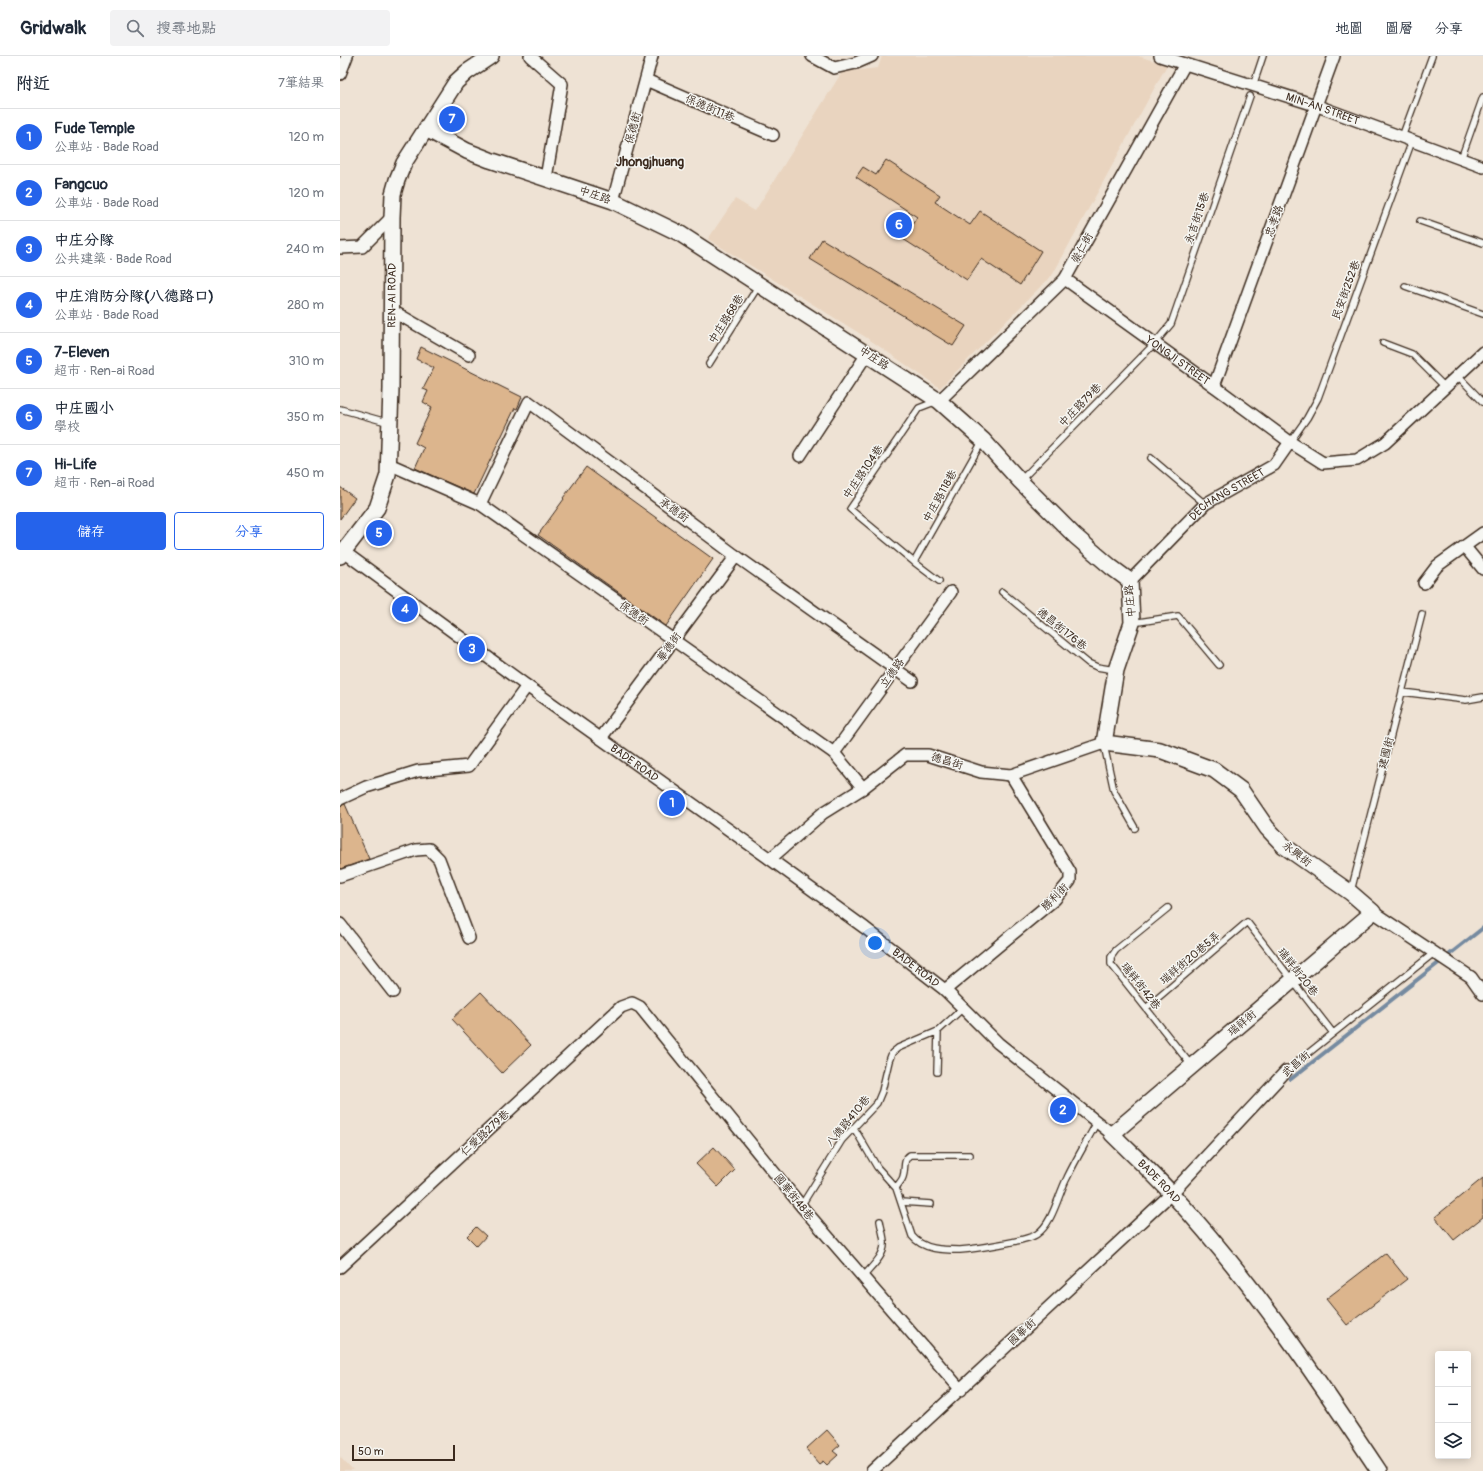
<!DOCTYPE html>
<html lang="zh-TW">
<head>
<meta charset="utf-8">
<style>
  :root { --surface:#fff; --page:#f2f2f3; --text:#1f2937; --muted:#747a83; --line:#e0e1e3; --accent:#2563eb }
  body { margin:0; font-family:Pangolin,"LXGW WenKai TC",sans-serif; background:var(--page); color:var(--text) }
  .controls { position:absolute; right:12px; bottom:12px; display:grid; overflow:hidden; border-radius:4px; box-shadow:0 2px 10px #0003 }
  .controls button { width:36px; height:36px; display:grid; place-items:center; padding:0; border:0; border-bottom:1px solid var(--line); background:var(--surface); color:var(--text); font:20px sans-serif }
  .scale { position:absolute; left:12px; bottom:10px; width:103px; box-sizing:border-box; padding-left:4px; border:2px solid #3b2a1e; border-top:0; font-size:11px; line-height:14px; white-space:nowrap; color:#3b2a1e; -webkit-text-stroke:3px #f6f6f2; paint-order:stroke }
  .you { position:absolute; left:535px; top:887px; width:14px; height:14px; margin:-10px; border:3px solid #fff; border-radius:50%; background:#1a73e8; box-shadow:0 0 0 6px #1a73e833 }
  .badge { display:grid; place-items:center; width:26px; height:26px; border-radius:50%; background:var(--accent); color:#fff; font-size:13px; font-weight:700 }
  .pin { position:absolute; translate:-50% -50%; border:2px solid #fff; box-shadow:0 1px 4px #0006 }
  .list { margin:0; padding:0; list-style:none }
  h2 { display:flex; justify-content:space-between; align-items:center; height:52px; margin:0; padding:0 16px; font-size:17px }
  h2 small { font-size:13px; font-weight:400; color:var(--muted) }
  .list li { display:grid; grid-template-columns:26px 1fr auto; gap:12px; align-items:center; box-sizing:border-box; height:56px; padding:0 16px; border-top:1px solid var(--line) }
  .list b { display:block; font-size:15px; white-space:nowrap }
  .list p { margin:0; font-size:13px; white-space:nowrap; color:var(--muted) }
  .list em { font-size:13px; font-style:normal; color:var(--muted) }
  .actions { display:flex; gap:8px; padding:12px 16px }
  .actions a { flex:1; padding:9px 0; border:1px solid var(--accent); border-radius:4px; text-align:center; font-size:14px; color:var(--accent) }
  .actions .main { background:var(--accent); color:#fff }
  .icon { flex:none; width:22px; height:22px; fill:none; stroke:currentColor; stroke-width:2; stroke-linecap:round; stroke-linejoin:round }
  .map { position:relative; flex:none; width:1143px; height:1415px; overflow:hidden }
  header { display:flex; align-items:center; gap:24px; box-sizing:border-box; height:56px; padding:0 20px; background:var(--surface); border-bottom:1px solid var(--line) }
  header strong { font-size:19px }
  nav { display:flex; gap:22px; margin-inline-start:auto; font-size:14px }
  .search { width:280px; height:36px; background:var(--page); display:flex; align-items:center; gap:10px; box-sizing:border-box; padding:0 14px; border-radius:4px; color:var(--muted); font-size:15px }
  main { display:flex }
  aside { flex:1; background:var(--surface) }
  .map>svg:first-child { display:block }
</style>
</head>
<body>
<header>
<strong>Gridwalk</strong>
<div class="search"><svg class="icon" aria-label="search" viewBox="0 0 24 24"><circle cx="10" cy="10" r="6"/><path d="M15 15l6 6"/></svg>搜尋地點</div>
<nav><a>地圖</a><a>圖層</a><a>分享</a></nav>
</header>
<main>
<aside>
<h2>附近<small>7筆結果</small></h2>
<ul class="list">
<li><span class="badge">1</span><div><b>Fude Temple</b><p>公車站 · Bade Road</p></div><em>120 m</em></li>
<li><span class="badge">2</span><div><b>Fangcuo</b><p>公車站 · Bade Road</p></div><em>120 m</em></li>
<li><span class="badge">3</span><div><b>中庄分隊</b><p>公共建築 · Bade Road</p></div><em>240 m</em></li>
<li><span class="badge">4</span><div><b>中庄消防分隊(八德路口)</b><p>公車站 · Bade Road</p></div><em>280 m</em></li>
<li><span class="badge">5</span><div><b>7-Eleven</b><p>超市 · Ren-ai Road</p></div><em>310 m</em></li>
<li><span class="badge">6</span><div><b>中庄國小</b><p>學校</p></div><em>350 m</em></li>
<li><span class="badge">7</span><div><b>Hi-Life</b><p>超市 · Ren-ai Road</p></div><em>450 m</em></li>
</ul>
<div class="actions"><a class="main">儲存</a><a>分享</a></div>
</aside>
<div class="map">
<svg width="1143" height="1415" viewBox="0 0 1143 1415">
  <rect width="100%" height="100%" fill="#eee2d4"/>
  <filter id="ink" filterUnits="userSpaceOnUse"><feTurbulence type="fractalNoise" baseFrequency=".025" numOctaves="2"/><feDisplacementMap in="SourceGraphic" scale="8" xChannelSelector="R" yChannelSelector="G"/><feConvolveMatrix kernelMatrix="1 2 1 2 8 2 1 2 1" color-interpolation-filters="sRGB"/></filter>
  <g filter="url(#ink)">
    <path fill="#e9d4bf" d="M542,0H798L827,9L713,218L600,332L527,282L368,183L395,143L415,155L502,16L538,12Z
      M0,1401L13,1415H0Z"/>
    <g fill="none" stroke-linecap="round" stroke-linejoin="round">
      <path stroke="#758aa0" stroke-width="4" d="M951,1023L1143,872"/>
    </g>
    <path fill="#dcb58d" stroke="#3b2a1e" d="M546,104L600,139L595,146L630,169L640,155L701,195L680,229L641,203L627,224L563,183L577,161L516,121L523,111L536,119Z
      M482,183L626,270L613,290L470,203Z
      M81,291L182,341L177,353L175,352L134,438L75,412L84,392L75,387L92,351L83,346L88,335L83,333L94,312L76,303Z
      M246,411L373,503L326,570L198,479L224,443L223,442Z
      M0,431L15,442L0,463Z
      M5,748L29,803L0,813V750Z
      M141,936L191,989L162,1017L112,963Z
      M374,1091L395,1114L378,1131L356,1108Z
      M1143,1122V1161L1114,1184L1095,1161Z
      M136,1171L146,1180L137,1190L127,1180Z
      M1046,1197L1067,1223L1007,1269L986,1243Z
      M487,1374L500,1389L493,1395L498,1399L487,1409L483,1405L479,1408L466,1393Z"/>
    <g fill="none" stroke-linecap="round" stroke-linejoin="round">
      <g stroke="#3b2a1e" stroke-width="8">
        <path id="lane" d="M913,30L923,0
          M1062,81L1092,0
          M1121,103L1143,41
          M1080,165L1143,187
          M1065,230L1143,258
          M1043,287L1072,298L1105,331
          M369,308L419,229
          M1118,320L1143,346
          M597,345L579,352L510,453L574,506L599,525
          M0,353L50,367
          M950,386L967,362L978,342L1072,85
          M811,402L865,448
          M680,425L815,287L831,268L910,40
          M574,506L643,384
          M662,536L748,607L757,611L775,614
          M792,567L838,560L879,609
          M1062,636L1126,644L1143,641
          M764,689L774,735L795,772
          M1011,835L1082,558
          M828,852L776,894L771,901V908L851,1009
          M806,952L907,866L993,977
          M946,1015L1095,896
          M597,1016L598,975
          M514,1072L537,1111L556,1132L572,1180C583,1194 604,1194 620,1194C633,1193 688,1185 697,1178C713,1167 718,1139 727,1122C736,1103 747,1085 757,1066
          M556,1132C558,1128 562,1125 563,1121C566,1113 562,1104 570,1099H630
          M561,1146L591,1148
          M461,1150L502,1084L537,1047L542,1035L549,1005L552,997L558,992L598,975L622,953
          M523,1221C530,1212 545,1200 544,1187C544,1180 541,1172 540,1165"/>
      </g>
      <g stroke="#3b2a1e" stroke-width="14">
        <g id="street">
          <path d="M190,0L222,28L206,122"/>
          <path d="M472,0L494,12L516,7L532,0"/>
          <path id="s1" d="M820,0L975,49L1143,111"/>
          <path d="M0,18L7,0"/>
          <path d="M306,24L433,79"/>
          <path d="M273,145L312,0"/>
          <path d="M0,192L22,191L52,161"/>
          <path id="s2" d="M725,223L874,330L950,386"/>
          <path d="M51,254L129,299"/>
          <path d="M874,330L994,0"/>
          <path d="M599,345L725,223L845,8"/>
          <path d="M460,400L527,298"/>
          <path d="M49,408L140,448L494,697L523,732"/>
          <path d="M140,448L189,346L396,500L572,625"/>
          <path d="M1125,491L1143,513"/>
          <path id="s3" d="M0,493L187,630L430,803L525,872L605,934L658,987L772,1078"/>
          <path id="s4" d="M790,525L865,448L934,409L950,386L983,407L1017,404L1045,387L1143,296"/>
          <path d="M1084,527L1097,510L1143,477"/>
          <path d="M261,682L396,500"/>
          <path d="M494,697L611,536"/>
          <path d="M0,743L26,731L78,715L129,710L187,630"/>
          <path d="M430,803L483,757L523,732L565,699H588L641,716L671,719L764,687"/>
          <path d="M0,820L76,794L89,793L99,803L129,882"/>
          <path d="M1033,856L1131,921L1143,938"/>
          <path d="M0,868L53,936"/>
          <path d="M605,934L715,843L730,825V816L671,719"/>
          <path d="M0,1211L281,951L292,947L300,951L463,1152L621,1334"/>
          <path d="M532,1415L832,1137L946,1015"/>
        </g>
      </g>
      <g stroke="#3b2a1e" stroke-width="18">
        <g id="secondary">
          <path id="s5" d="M86,73L127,95L150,104L273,145L339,177L599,345L643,384L680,425L735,480L771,511L790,525L792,567L776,614L764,687L820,694L874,714L901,734L927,772L944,790L1011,837L1033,856L772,1078C792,1098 813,1117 832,1138C911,1223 975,1319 1039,1415"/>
          <path id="s6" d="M0,500L37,452L48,419L51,333L52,161L53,138L57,124L64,107L116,26L127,16L151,0"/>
        </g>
      </g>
      <use href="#lane" stroke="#f6f6f2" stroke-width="5.5"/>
      <use href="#street" stroke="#f6f6f2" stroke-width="11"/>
      <use href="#secondary" stroke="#f6f6f2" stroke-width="15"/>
    </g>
  </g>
  <g text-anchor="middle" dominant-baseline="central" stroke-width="3" stroke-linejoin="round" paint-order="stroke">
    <g font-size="11" fill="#3b2a1e" stroke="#f6f6f2">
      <text transform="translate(370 52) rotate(23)">保德街11巷</text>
      <text stroke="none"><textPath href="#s1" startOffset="171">MIN-AN STREET</textPath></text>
      <text transform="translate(293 72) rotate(-75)">保德街</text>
      <text transform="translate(255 139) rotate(19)">中庄路</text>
      <text transform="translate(857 162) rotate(-71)">永吉街15巷</text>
      <text transform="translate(934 165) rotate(-70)">忠孝路</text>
      <text transform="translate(742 192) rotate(-61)">崇仁街</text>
      <text transform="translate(1006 234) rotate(-70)">民安街252巷</text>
      <text stroke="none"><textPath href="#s6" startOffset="275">REN-AI ROAD</textPath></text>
      <text transform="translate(386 263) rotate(-58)">中庄路68巷</text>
      <text transform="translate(534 302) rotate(33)">中庄路</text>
      <text stroke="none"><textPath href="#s2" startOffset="139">YONGJI STREET</textPath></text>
      <text transform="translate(740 349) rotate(-46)">中庄路79巷</text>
      <text transform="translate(523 416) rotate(-56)">中庄路104巷</text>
      <text stroke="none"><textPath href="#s4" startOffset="131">DECHANG STREET</textPath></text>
      <text transform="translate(600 440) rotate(-61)">中庄路118巷</text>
      <text transform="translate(334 454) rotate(36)">承德街</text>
      <text transform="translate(790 545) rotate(-95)">中庄路</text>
      <text transform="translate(294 557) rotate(35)">保德街</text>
      <text transform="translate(722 573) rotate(39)">德昌街176巷</text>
      <text transform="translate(329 591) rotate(-54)">華德街</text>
      <text transform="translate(552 617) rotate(-54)">立德路</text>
      <text transform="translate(1046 697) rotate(-76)">建國街</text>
      <text transform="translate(607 705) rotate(17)">德昌街</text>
      <text stroke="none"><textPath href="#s3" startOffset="364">BADE ROAD</textPath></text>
      <text transform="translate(957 798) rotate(38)">永興街</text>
      <text transform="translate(715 841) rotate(-45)">勝利街</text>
      <text transform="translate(850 902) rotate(-40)">瑞祥街20巷5弄</text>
      <text stroke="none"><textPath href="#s3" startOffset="712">BADE ROAD</textPath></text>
      <text transform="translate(958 916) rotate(52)">瑞祥街20巷</text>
      <text transform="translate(801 930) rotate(52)">瑞祥街42巷</text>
      <text transform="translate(902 967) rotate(-40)">瑞祥街</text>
      <text transform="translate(956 1008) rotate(-41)">武昌街</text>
      <text transform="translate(508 1065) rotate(-50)">八德路410巷</text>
      <text transform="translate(145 1077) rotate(-43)">仁愛路279巷</text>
      <text stroke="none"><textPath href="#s5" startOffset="1751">BADE ROAD</textPath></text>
      <text transform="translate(454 1141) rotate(51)">國華街48巷</text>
      <text transform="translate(682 1276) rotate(-43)">國華街</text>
    </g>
    <g font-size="13" font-weight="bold" fill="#3b2a1e" stroke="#f6f6f2">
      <text x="310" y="106">Jhongjhuang</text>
    </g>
  </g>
</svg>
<div class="controls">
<button>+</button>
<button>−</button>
<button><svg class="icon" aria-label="layers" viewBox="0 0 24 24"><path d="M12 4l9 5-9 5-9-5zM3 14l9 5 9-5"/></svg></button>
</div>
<div class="scale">50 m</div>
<div class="you"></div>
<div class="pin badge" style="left:332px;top:747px">1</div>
<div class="pin badge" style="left:723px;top:1054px">2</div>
<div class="pin badge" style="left:132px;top:593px">3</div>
<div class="pin badge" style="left:65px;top:553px">4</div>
<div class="pin badge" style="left:39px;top:477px">5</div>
<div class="pin badge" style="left:559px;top:169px">6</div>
<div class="pin badge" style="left:112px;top:63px">7</div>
</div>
</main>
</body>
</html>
